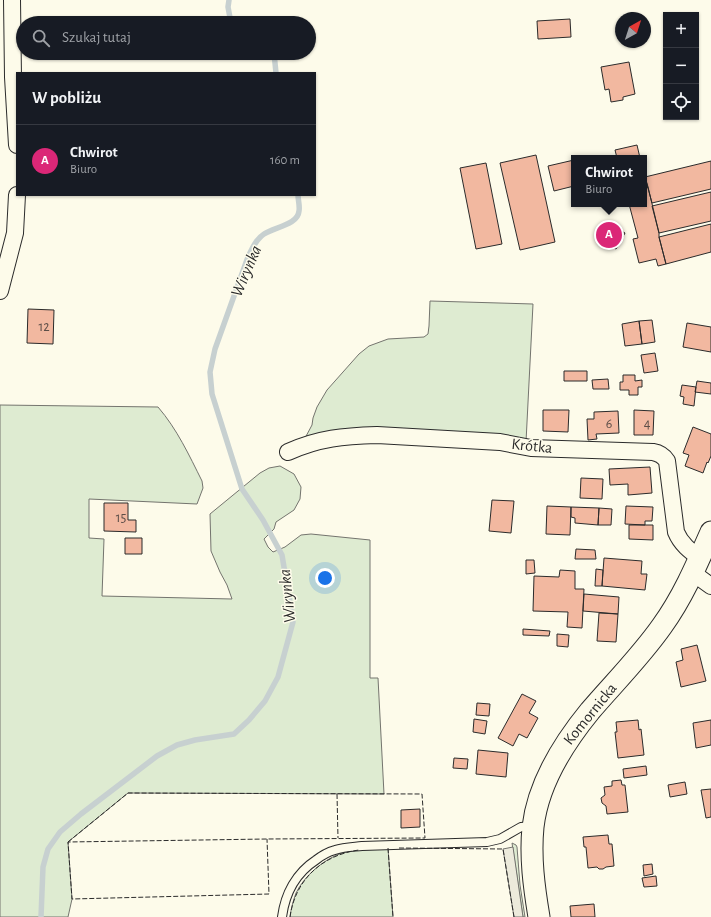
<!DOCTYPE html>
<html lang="pl">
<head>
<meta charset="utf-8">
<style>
  :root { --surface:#171b24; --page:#242831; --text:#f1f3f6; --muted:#9ea1a6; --line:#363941; --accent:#db2777 }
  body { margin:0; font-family:"Alegreya Sans",sans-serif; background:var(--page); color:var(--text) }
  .controls { position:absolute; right:12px; top:12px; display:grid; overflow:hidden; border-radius:0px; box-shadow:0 1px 3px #0004 }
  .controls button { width:36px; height:36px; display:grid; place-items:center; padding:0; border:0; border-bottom:1px solid var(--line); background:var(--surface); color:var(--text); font:20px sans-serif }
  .compass { position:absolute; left:615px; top:12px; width:36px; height:36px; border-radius:50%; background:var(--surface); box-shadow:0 1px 3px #0004; rotate:39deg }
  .you { position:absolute; left:325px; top:578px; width:14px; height:14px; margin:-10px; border:3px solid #fff; border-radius:50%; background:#1a73e8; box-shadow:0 0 0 6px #1a73e833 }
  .badge { display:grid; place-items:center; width:26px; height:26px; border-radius:50%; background:var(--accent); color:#fff; font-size:13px; font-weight:700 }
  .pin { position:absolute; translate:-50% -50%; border:2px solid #fff; box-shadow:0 1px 4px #0006 }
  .popup { position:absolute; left:571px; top:155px; width:76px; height:52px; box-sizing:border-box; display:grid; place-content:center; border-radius:0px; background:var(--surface); filter:drop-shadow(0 1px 3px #0005); font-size:13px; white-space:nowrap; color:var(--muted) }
  .popup b { font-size:15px; color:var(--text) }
  .popup::after { content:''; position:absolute; left:50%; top:100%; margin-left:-8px; border:8px solid transparent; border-top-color:var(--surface) }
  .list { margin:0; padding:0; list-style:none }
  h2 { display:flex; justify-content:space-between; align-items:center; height:52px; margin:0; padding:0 16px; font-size:17px }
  h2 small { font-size:13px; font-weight:400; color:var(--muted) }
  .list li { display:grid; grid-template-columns:26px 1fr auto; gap:12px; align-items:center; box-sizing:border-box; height:72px; padding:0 16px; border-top:1px solid var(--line) }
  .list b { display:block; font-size:15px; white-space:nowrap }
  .list p { margin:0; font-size:13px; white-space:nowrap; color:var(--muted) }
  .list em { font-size:13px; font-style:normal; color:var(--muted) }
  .icon { flex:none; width:22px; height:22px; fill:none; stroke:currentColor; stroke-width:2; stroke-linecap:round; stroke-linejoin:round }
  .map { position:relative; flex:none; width:711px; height:917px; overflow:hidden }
  .search { position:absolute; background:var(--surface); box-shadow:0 1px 3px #0004; left:16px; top:16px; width:300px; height:44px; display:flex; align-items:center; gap:10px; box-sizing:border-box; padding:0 14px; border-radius:22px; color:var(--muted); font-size:15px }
  .panel { position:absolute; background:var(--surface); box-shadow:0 1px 3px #0004; left:16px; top:72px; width:300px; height:124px; border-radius:0px }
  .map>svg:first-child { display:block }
</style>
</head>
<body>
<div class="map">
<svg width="711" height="917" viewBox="0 0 711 917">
  <rect width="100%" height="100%" fill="#fdfbea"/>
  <path fill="#deebd1" stroke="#74746e" d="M430,301L533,304L526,442L304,440L312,425L313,418L317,407L327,390L359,354L369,346L388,339L424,337L428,334L429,326Z
    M0,405L158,407C177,429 189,455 202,481L203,488L197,504L89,499V538L104,539L102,596L232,599L227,585L220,572L211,551L210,514L260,473L269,468L280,466L294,474L301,487L300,499L294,510L276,522L274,529L264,539L268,547L273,552L285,547L301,535L311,534L370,540V678H378L384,794L128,793L68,842L72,899L68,917H0Z
    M512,843L516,845L517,847L520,885L525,917H523Z
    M388,848L393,917H290C291,909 293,901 296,893C304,876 324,859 342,853C357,849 373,849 388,848Z"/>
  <path fill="#eceadb" stroke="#74746e" d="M513,847L523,917H514L503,849Z"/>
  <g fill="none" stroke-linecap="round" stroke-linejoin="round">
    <path stroke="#c7d0d0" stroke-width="5.5" d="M229,0L228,7L231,23
      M274,53L276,73
      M41,917L43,867L48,849L60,832L81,814L157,756L177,745L195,740L234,734L249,720L265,701L278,677L293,622L282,555L263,520L242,489L212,394L210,372L215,349L248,257C252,249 256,239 264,234C274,227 298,225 299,211C300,206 298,200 298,195"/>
  </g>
  <path fill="#f2b8a0" stroke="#2b2b2b" d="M570,19L571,37L538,39L537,21Z
    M629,62L635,94L623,97V100L611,102L609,89L605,90L601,67Z
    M637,145L640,158H617L615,150Z
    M536,155L555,242L520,250L500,163Z
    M574,160V186L554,191L548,166Z
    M711,161V189L652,203L645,177Z
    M486,163L502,244L476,249L460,168Z
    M644,173L648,187L644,188Z
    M648,187L659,233V237L666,264L658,266L656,259L639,263L633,239L638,238L629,204H644V188Z
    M711,192V221L659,233L652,206Z
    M605,222L625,233L616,249L596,238Z
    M711,224V252L666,264L659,237Z
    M28,309L54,310L53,344L27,343Z
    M652,320L655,342L642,344L639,321Z
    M639,321L642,344L625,346L622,324Z
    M687,323L711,327V352L683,347Z
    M655,353L658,371L644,373L641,355Z
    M564,371H587V381H564Z
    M623,375H635V381L642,380V387H638V395H629V390H620V382H623Z
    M608,379L609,389H593L592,380Z
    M697,381L711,383V394L695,392Z
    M682,385L696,387L694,406L683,404L684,397L680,396Z
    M543,410H569L568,432L543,431Z
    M634,410L654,411L653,435H634Z
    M618,411L619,433L596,434L597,439L588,440L587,419H594V412Z
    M693,427L711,434V456L708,463L707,462L703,473L685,466L689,455L683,453Z
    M650,467L652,493L628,495V484L610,485L609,469Z
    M581,478L603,479L602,499L580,498Z
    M492,500L514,501L511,533L489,531Z
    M104,503H128V520H136V532L104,531Z
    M547,506L571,507L570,535L546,534Z
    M626,506L653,507L652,521H645V525L625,524Z
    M571,507L599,508L598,525L575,523V518L571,517Z
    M599,508L612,509L611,525H598Z
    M629,525H653V540L629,539Z
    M125,538H142V554H125Z
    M576,549L595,550L596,559H575Z
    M604,558L642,561L641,574H647L645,590L602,586Z
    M526,560H534L535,573L526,574Z
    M596,569L603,570L602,586H595Z
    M560,570L575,571V589H584L582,628L567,627L568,612L533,611L534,576L559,577Z
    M584,594L619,597L618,614L583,611Z
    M599,613L618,614L616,642L597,641Z
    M523,629L550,631L549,636L523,635Z
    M557,634L569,635L568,647L557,646Z
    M697,645L706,681L681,687L676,662L683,660L681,649Z
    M522,694L536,701L529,713L538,718L527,738L519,734L513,746L498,738Z
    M477,703L490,704L489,716L476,715Z
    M474,719L487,721L485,734L473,732Z
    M638,720L639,730L641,729L644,755L618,758L615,732H617L616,722Z
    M711,720V745L696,748L693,723Z
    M478,750L508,753L506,777L476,774Z
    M454,758L468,759L467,769L453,768Z
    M646,766L647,775L624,778L623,769Z
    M621,780L622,785H625L628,812L607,814L606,806L602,803L601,798L605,795L604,787L612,786V781Z
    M685,782L687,794L670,797L668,785Z
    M711,789V817L706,818L701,790Z
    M420,809V827L401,828V810Z
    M608,835L609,844H612L614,866L606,867L603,869H599L597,867L588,868L586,847H584L583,837Z
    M652,864L653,874L644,876L643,865Z
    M656,876L657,886L644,887L642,878Z
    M594,904L595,917H571L570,906Z"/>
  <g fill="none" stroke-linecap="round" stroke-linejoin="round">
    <g stroke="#2b2b2b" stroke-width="10">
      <path id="service" d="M282,917C285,894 296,873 316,860C321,856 328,852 335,850C344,847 353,847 362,846L487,842L500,839L521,827L533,826"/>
    </g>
    <g stroke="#2b2b2b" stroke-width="18">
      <path id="minor" d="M12,0L13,77L17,145
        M0,291L15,233L17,195
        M288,452C319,438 344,436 377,435L500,442L531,448L653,452C659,453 663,455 667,461L676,532C681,544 690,551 700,558
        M693,573L711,586"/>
    </g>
    <g stroke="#2b2b2b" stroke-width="23">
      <path id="tertiary" d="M539,917C534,887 530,857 533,827C538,783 563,744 590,711C614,683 641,656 662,626C683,597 697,564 711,532"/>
    </g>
    <use href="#service" stroke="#fdfbea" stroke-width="8"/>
    <use href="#minor" stroke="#fdfbea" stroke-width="16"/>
    <use href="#tertiary" stroke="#fdfbea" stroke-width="21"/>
    <path stroke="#2b2b2b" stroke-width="1" stroke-dasharray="5 2" stroke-linecap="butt" d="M337,794L338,838
      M68,842L128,793L422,794L425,838L267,839L68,842L72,899L269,894L267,839
      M388,848L393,917
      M399,848L503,849L514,917
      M290,917C295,880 322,855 359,850"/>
  </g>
  <g text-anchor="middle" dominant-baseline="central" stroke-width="3" stroke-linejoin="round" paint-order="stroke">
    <g font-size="14" fill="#5d4e48">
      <text x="44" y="327">12</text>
      <text x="609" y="424">6</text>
      <text x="647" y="424">4</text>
      <text x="121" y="518">15</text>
    </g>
    <g font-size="16" fill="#2b2b2b" stroke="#fdfbea">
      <text transform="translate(532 446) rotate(6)">Krótka</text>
      <text transform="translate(590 714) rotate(-51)">Komornicka</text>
    </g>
    <g font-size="17" font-style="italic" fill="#2b2b2b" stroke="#fdfbea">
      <text transform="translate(246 271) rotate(-67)">Wirynka</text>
      <text transform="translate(287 596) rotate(-96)">Wirynka</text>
    </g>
  </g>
</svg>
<div class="controls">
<button>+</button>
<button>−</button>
<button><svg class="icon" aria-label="locate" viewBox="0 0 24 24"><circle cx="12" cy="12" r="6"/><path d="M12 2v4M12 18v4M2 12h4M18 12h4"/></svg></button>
</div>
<svg class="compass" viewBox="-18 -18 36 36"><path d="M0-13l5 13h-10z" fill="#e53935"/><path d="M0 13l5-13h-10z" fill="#9ea1a6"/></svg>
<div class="you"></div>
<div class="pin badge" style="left:609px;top:235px">A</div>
<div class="popup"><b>Chwirot</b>Biuro</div>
<div class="search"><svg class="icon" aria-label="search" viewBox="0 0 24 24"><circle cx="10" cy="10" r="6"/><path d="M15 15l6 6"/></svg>Szukaj tutaj</div>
<section class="panel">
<h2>W pobliżu<small></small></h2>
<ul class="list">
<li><span class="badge">A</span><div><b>Chwirot</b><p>Biuro</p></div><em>160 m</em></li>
</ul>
</section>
</div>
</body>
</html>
